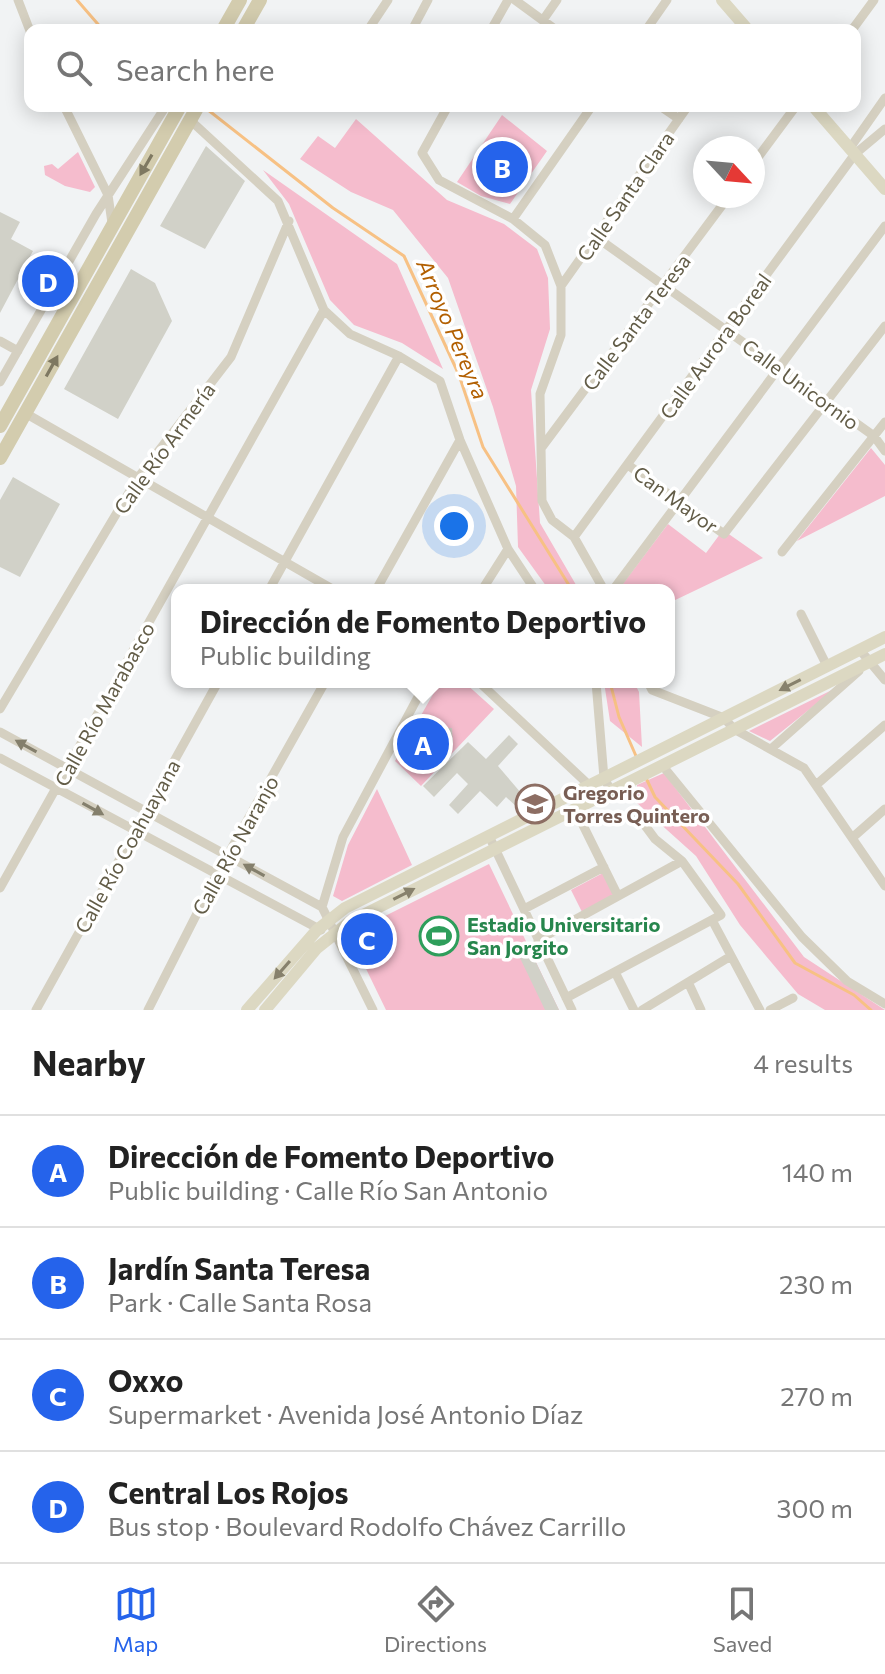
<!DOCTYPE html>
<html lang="en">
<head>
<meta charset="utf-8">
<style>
  :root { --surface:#fff; --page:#f2f2f2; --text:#222; --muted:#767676; --line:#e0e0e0; --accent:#2563eb }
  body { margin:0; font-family:Commissioner,sans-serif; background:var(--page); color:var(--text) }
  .compass { position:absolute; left:693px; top:136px; width:72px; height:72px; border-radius:50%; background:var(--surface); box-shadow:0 4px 20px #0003; rotate:116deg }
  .you { position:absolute; left:454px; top:526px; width:28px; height:28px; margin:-20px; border:6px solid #fff; border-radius:50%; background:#1a73e8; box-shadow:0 0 0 12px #1a73e833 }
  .badge { display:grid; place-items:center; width:52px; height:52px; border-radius:50%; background:var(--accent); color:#fff; font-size:26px; font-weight:700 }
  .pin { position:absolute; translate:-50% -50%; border:4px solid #fff; box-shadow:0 2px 8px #0006 }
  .popup { position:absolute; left:171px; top:584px; width:504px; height:104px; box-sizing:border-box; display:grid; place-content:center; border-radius:16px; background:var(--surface); filter:drop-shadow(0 2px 6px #0005); font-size:26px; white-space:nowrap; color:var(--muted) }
  .popup b { font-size:30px; color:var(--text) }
  .popup::after { content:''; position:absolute; left:50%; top:100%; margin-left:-16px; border:16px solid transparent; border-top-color:var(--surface) }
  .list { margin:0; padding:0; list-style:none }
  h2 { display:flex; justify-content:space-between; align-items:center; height:104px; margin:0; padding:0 32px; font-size:34px }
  h2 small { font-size:26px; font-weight:400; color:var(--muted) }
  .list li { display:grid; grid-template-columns:52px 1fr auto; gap:24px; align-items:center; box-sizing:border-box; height:112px; padding:0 32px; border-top:2px solid var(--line) }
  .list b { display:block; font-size:30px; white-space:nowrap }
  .list p { margin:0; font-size:26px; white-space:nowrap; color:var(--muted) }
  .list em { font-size:26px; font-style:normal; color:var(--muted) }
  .icon { flex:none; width:44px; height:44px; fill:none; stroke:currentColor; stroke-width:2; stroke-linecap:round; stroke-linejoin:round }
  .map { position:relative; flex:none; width:885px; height:1010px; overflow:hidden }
  .search { position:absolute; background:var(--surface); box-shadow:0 4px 20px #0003; left:24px; right:24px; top:24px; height:88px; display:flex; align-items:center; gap:20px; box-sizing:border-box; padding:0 28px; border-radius:16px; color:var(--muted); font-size:30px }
  .sheet { height:552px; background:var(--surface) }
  nav { display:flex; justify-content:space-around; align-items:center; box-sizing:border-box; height:112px; border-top:2px solid var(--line); background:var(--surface); font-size:22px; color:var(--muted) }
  nav a { display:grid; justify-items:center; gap:4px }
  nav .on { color:var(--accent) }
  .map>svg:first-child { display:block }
</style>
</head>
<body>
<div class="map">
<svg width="885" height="1010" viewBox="0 0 885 1010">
  <rect width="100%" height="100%" fill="#f1f3f4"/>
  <path fill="#f5bccd" d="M502,115L547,151L510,204L481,196L457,182Z
    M356,119L447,200L504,224L537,249L548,278L550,329L531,390L540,523L579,590H549L518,547L516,486L493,407L448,278L393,210L351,192L300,159L318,136L335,148Z
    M78,152L95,187L90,192L65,186L45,175L44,166L52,164L58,169Z
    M263,170L397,264L443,369L402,343L354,325L330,300L289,204Z
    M871,448L885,465V496L797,541Z
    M668,524L706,553L723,530L763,558L669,603V590H624L622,585Z
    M440,682H464L494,709L421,786L395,761Z
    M604,682H634L639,692L642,747L610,721Z
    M836,688L770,741L749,731Z
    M664,773L804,957L885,1010H825L798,994L740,925L696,856L637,803V785Z
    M377,789L412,865L342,901L333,896L348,845Z
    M489,864L559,1010H386L353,942L357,930Z
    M603,873L614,894L582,912L571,890Z"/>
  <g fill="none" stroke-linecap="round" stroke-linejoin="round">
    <path stroke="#f7c184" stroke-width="3" d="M77,0L103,30
      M203,106L333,208L404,256L459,375L483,447L572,590
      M610,682L619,717L636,756
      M646,778L655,797L738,884L795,963L854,995L871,1010"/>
  </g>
  <path fill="#d1d1c8" d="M206,146L245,181L205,249L160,226Z
    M0,212L20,222L11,239L33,251L0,313Z
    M131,269L155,283L172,321L118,419L64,389Z
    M13,477L60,504L20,577L0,567V500Z
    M431,723V728H452L453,744H431L432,752H415L418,724Z
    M509,735L518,744L498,766L527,800L519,809L506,797L497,807L480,791L458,814L449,805L468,784L457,773L434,797L423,786L468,742L486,759Z
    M531,952L559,1010H545L520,958Z"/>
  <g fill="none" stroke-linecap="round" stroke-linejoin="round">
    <path stroke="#d5d0c1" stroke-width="9" d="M18,0L30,31
      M515,0L556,30
      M543,20L557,0
      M368,30L388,0
      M412,30L428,0
      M491,30L508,0
      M646,30L667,0
      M852,30L874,0
      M64,106L108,195L112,223
      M448,106L422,153L439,180L513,219L545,245L561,286V335L540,394L542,501L552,520L574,537L604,590
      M660,106L679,119
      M190,120L278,201L324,310L350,334L399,356L440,381L460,440L508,549L535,590
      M850,148L885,98
      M753,164L796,106
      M513,219L592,106
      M596,237L874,436L885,451
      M561,286L688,106
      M0,341L18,351
      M0,382L96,214L166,106
      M25,413L334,590
      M542,447L729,196
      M628,465L724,534L885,326
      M574,537L855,154L885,129
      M782,552L885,422
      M269,590L399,356
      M376,590L460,440
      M482,590L508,549
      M613,590L885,226
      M801,614L827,666
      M860,650L885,680
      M479,682L590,786L596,798
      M596,682L604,778L611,791
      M648,682L652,690L724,718L734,729L804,768L885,886
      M0,709L137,479L231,357L289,221
      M0,732L322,907L373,1010
      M772,748L859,671
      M0,758L321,930
      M662,765L802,937L847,981L885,1004
      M816,785L885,725
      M575,809L618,896
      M489,836L572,1010
      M852,838L885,809
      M0,888L324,310
      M322,907L343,837L426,682
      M524,909L604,867
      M712,920L760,1010
      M538,940L682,861
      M615,972L634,1010
      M688,982L701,1010
      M566,998L721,915L682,861L655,839L635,812
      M36,1010L218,682
      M148,1010L216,876L325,682
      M642,1010L731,956
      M770,1010L793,998"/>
    <path stroke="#dcd8c2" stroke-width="12" d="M722,0L748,30
      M813,106L885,189
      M247,1010L317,930L345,908L885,637
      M265,1010L317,948L351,921L885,654"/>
    <path stroke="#d3ccae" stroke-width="14" d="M223,30L240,0
      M243,30L260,0
      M0,426L180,106
      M0,458L198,106"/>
  </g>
  <defs><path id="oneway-solid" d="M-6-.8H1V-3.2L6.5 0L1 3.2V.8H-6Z" transform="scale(2)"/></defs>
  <g fill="#7e7861">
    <use href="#oneway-solid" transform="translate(146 165) rotate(120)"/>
    <use href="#oneway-solid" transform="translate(52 366) rotate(-61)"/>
  </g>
  <g fill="#87816c">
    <use href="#oneway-solid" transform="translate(790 685) rotate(153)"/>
    <use href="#oneway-solid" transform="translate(404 894) rotate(-27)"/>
    <use href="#oneway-solid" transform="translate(282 970) rotate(131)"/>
  </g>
  <g fill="#847f6c">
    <use href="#oneway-solid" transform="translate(26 746) rotate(-151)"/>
    <use href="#oneway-solid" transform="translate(93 809) rotate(29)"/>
    <use href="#oneway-solid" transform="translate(254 870) rotate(-151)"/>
  </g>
  <defs>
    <g id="school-ring" transform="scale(2)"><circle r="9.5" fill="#fff" stroke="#8d6e63" stroke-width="1.5"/><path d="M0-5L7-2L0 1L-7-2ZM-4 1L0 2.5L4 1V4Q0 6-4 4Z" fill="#8d6e63"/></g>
    <g id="stadium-ring" transform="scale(2)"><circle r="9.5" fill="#fff" stroke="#2e9e5b" stroke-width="1.5"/><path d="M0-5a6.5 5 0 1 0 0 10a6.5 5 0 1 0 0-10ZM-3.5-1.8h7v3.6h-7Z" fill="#2e9e5b"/></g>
  </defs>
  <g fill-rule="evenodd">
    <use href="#school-ring" x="535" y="804"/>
    <use href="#stadium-ring" x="439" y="936"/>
  </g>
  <g text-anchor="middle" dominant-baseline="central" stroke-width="7" stroke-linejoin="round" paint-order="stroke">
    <g font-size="20" fill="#625c47" stroke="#fff">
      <text transform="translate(625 196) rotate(-55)">Calle Santa Clara</text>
      <text transform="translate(636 322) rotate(-53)">Calle Santa Teresa</text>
      <text transform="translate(715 346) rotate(-54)">Calle Aurora Boreal</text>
      <text transform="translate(801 384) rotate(36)">Calle Unicornio</text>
      <text transform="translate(164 448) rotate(-54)">Calle Río Armería</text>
      <text transform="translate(676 499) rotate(36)">Can Mayor</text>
      <text transform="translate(104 704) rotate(-61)">Calle Río Marabasco</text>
      <text transform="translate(235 845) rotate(-61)">Calle Río Naranjo</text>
      <text transform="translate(127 846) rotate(-61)">Calle Río Coahuayana</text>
    </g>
    <g font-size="20" font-weight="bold" fill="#785e54" stroke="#fff" text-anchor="start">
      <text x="563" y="792">Gregorio<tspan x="563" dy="23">Torres Quintero</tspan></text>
    </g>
    <g font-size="20" font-weight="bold" fill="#27864d" stroke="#fff" text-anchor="start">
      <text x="467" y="924">Estadio Universitario<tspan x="467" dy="23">San Jorgito</tspan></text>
    </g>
    <g font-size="22" font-style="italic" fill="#b25f01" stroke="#fff">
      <text transform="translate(453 329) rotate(67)">Arroyo Pereyra</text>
    </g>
  </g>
</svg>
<svg class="compass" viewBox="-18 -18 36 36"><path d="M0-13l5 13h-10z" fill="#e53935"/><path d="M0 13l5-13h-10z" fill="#767676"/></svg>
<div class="you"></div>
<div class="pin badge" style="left:423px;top:744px">A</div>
<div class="popup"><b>Dirección de Fomento Deportivo</b>Public building</div>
<div class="pin badge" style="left:502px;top:167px">B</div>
<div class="pin badge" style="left:367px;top:939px">C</div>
<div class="pin badge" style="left:48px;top:281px">D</div>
<div class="search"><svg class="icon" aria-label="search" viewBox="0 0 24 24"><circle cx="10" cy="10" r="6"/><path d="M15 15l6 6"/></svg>Search here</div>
</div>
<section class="sheet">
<h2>Nearby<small>4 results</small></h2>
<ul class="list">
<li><span class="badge">A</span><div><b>Dirección de Fomento Deportivo</b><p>Public building · Calle Río San Antonio</p></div><em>140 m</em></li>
<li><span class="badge">B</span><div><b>Jardín Santa Teresa</b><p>Park · Calle Santa Rosa</p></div><em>230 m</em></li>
<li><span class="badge">C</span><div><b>Oxxo</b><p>Supermarket · Avenida José Antonio Díaz</p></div><em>270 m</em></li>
<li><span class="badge">D</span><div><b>Central Los Rojos</b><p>Bus stop · Boulevard Rodolfo Chávez Carrillo</p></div><em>300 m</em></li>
</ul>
</section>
<nav>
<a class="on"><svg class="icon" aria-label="map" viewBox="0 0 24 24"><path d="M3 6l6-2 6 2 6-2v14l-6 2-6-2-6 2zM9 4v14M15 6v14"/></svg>Map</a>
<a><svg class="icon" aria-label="directions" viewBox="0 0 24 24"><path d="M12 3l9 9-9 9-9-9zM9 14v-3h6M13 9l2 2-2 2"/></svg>Directions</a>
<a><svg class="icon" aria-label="saved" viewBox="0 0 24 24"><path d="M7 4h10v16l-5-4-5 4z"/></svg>Saved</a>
</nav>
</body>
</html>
